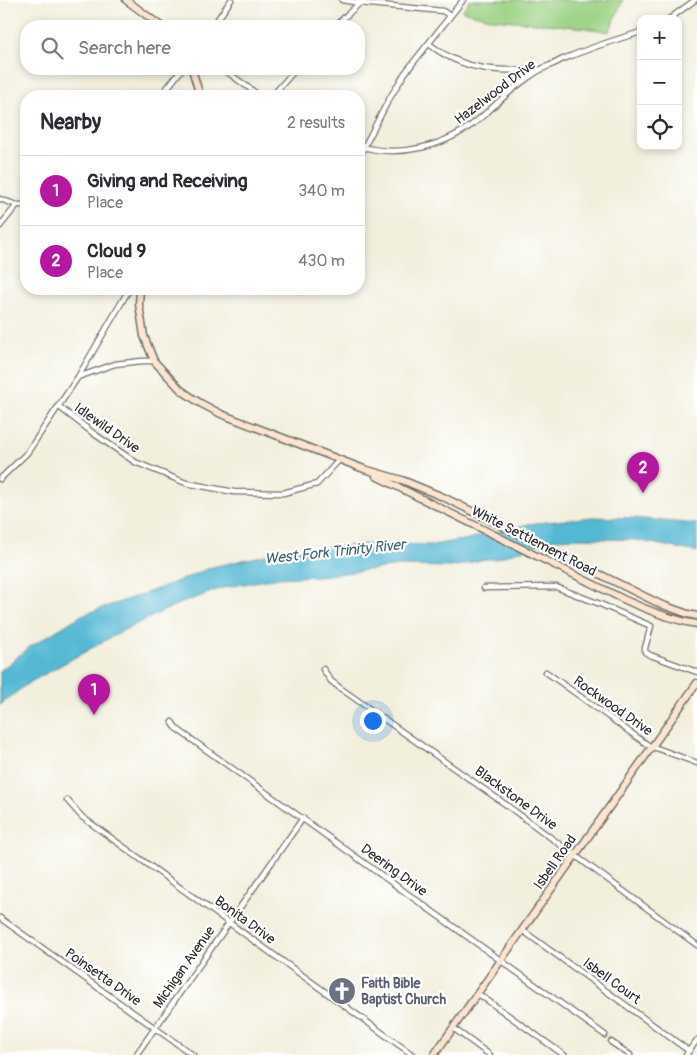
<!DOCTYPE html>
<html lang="en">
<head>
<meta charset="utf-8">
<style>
  :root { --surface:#fff; --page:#f7f7f7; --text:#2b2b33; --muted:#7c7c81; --line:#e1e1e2; --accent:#b5179e }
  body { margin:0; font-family:Pangolin,sans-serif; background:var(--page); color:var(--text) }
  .controls { position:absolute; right:15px; top:15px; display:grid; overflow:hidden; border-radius:10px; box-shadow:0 2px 8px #0003 }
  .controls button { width:45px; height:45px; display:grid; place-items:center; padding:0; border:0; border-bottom:1px solid var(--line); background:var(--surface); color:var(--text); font:25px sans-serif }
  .you { position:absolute; left:372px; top:720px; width:18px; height:18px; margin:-12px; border:4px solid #fff; border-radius:50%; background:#1a73e8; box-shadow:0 0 0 8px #1a73e833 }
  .badge { display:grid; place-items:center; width:32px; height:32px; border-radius:50%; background:var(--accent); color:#fff; font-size:16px; font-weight:700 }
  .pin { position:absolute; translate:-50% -41px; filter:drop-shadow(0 1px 2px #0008) }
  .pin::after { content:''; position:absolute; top:26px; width:18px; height:15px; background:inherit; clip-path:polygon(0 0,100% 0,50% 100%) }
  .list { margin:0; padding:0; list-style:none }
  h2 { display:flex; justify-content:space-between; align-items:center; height:65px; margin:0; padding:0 20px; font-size:21px }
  h2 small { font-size:16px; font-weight:400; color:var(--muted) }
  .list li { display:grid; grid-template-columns:32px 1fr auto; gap:15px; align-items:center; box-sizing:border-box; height:70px; padding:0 20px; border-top:1px solid var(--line) }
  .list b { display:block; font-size:19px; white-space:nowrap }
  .list p { margin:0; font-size:16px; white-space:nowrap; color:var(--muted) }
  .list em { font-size:16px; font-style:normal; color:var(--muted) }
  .icon { flex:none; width:28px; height:28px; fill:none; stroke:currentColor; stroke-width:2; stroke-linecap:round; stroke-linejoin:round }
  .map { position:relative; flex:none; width:697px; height:1055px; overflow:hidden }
  .search { position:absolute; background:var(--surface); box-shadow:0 2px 8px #0003; left:20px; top:20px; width:345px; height:55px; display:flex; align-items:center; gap:12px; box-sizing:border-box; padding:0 18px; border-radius:20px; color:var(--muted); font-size:19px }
  .panel { position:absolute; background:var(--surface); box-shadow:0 2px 8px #0003; left:20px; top:90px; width:345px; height:205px; border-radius:20px }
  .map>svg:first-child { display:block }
</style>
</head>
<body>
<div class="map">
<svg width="697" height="1055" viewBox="0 0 697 1055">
  <rect width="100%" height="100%" fill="#fff"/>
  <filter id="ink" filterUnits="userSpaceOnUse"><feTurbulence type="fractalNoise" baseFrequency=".02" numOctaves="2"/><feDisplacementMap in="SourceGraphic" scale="10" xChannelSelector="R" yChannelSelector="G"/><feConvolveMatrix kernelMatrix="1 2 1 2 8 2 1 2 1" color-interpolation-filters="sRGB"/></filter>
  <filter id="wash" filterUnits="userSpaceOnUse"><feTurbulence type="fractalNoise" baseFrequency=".0096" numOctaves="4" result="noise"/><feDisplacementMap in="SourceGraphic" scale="20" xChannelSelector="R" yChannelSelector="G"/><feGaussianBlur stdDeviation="1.12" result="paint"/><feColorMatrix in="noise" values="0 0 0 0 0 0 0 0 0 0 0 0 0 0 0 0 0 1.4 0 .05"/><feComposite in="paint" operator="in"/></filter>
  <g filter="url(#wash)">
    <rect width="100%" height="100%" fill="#f2efdd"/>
    <path fill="#9bd183" stroke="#637e57" d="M470,0H623L609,32L586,28L493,19L462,11Z"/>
    <path fill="#55b8d3" stroke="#40727f" d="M592,517L633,518L697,524V552L636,540L580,538L554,539L495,559H485L452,567L400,566L320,576L276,578L222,588L174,606L124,630L27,684L0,705V671L28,648L82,615L166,586L212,567L288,550L375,544L432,545L468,539L528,524Z"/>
  </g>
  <g filter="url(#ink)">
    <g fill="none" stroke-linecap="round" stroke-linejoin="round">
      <g stroke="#717069" stroke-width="7">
        <path id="street" d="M342,0L359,3L443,11L450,16
          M669,19L695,0
          M213,26L231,0
          M335,26L363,0
          M429,44C465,72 496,71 539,70
          M223,69L260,96
          M161,96L182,69
          M272,96L296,69
          M359,146C400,158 445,147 478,120C498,103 517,83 540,70C547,66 555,64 561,60C587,49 614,40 641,32
          M359,157L388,101L405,73L463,0
          M0,199L17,205H26
          M0,226L17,205
          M78,377L127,293L131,289
          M58,406L93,433L135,462L186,483L234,492L283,493L317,484L339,460
          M0,479L27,453L78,377L115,364L142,361H154
          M484,588L556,587L600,604L651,626L645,648V652L650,655L697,672
          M323,669L331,681L340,688L505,804L697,945
          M546,672L648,745L697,763
          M172,722L177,729L605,1035
          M67,800L82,817L413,1055
          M0,918L193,1055
          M522,930L689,1051
          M477,993L564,1055
          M453,1028L490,1055
          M611,1042L630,1055
          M136,1055L303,818
          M686,1055L697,1040"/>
      </g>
      <g stroke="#717069" stroke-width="9">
        <path id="secondary" d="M126,0L161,26
          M192,69L200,96
          M140,289L139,304L144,336L154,361L181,390L200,403L221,414L364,469L402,480L443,497L660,604L688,614L697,616
          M376,476L623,599C647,610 671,620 697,624
          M434,1055L697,683"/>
      </g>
      <use href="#street" stroke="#fff" stroke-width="4.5"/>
      <use href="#secondary" stroke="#fce5d0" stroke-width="6"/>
    </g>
  </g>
  <defs>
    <g id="church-disc" transform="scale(1.4375)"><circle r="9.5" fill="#6b7280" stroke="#fff"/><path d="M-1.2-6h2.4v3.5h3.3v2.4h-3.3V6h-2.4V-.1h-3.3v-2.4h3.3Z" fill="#fff"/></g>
  </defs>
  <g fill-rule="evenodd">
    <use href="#church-disc" x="342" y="991"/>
  </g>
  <g text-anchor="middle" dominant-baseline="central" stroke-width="4.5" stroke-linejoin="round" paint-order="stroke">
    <g font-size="14" fill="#2b2b2b" stroke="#fff">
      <text transform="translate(495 92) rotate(-37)">Hazelwood Drive</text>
      <text transform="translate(107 428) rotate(35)">Idlewild Drive</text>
      <text transform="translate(534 541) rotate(27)">White Settlement Road</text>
      <text transform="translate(613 706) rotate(35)">Rockwood Drive</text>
      <text transform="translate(516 798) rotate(36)">Blackstone Drive</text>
      <text transform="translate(555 862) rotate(-55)">Isbell Road</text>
      <text transform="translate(394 870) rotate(36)">Deering Drive</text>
      <text transform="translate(245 920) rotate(36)">Bonita Drive</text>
      <text transform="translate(184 967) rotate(-55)">Michigan Avenue</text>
      <text transform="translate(103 977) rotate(35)">Poinsetta Drive</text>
      <text transform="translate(612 981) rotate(36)">Isbell Court</text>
    </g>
    <g font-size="14" font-weight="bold" fill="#5b616d" stroke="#fff" text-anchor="start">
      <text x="361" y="983">Faith Bible<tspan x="361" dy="16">Baptist Church</tspan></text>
    </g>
    <g font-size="15" font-style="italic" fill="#3c636e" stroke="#fff">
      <text transform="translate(335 552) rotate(-6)">West Fork Trinity River</text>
    </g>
  </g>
</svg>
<div class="controls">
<button>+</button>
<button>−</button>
<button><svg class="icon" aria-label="locate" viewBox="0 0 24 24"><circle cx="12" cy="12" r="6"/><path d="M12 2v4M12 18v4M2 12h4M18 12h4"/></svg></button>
</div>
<div class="you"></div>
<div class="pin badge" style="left:94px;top:715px">1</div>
<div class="pin badge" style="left:643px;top:493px">2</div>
<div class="search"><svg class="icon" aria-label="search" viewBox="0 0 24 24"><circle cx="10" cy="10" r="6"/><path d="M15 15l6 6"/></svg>Search here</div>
<section class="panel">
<h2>Nearby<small>2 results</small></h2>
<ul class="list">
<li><span class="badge">1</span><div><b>Giving and Receiving</b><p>Place</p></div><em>340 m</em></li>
<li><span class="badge">2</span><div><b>Cloud 9</b><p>Place</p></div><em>430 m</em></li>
</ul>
</section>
</div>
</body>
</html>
